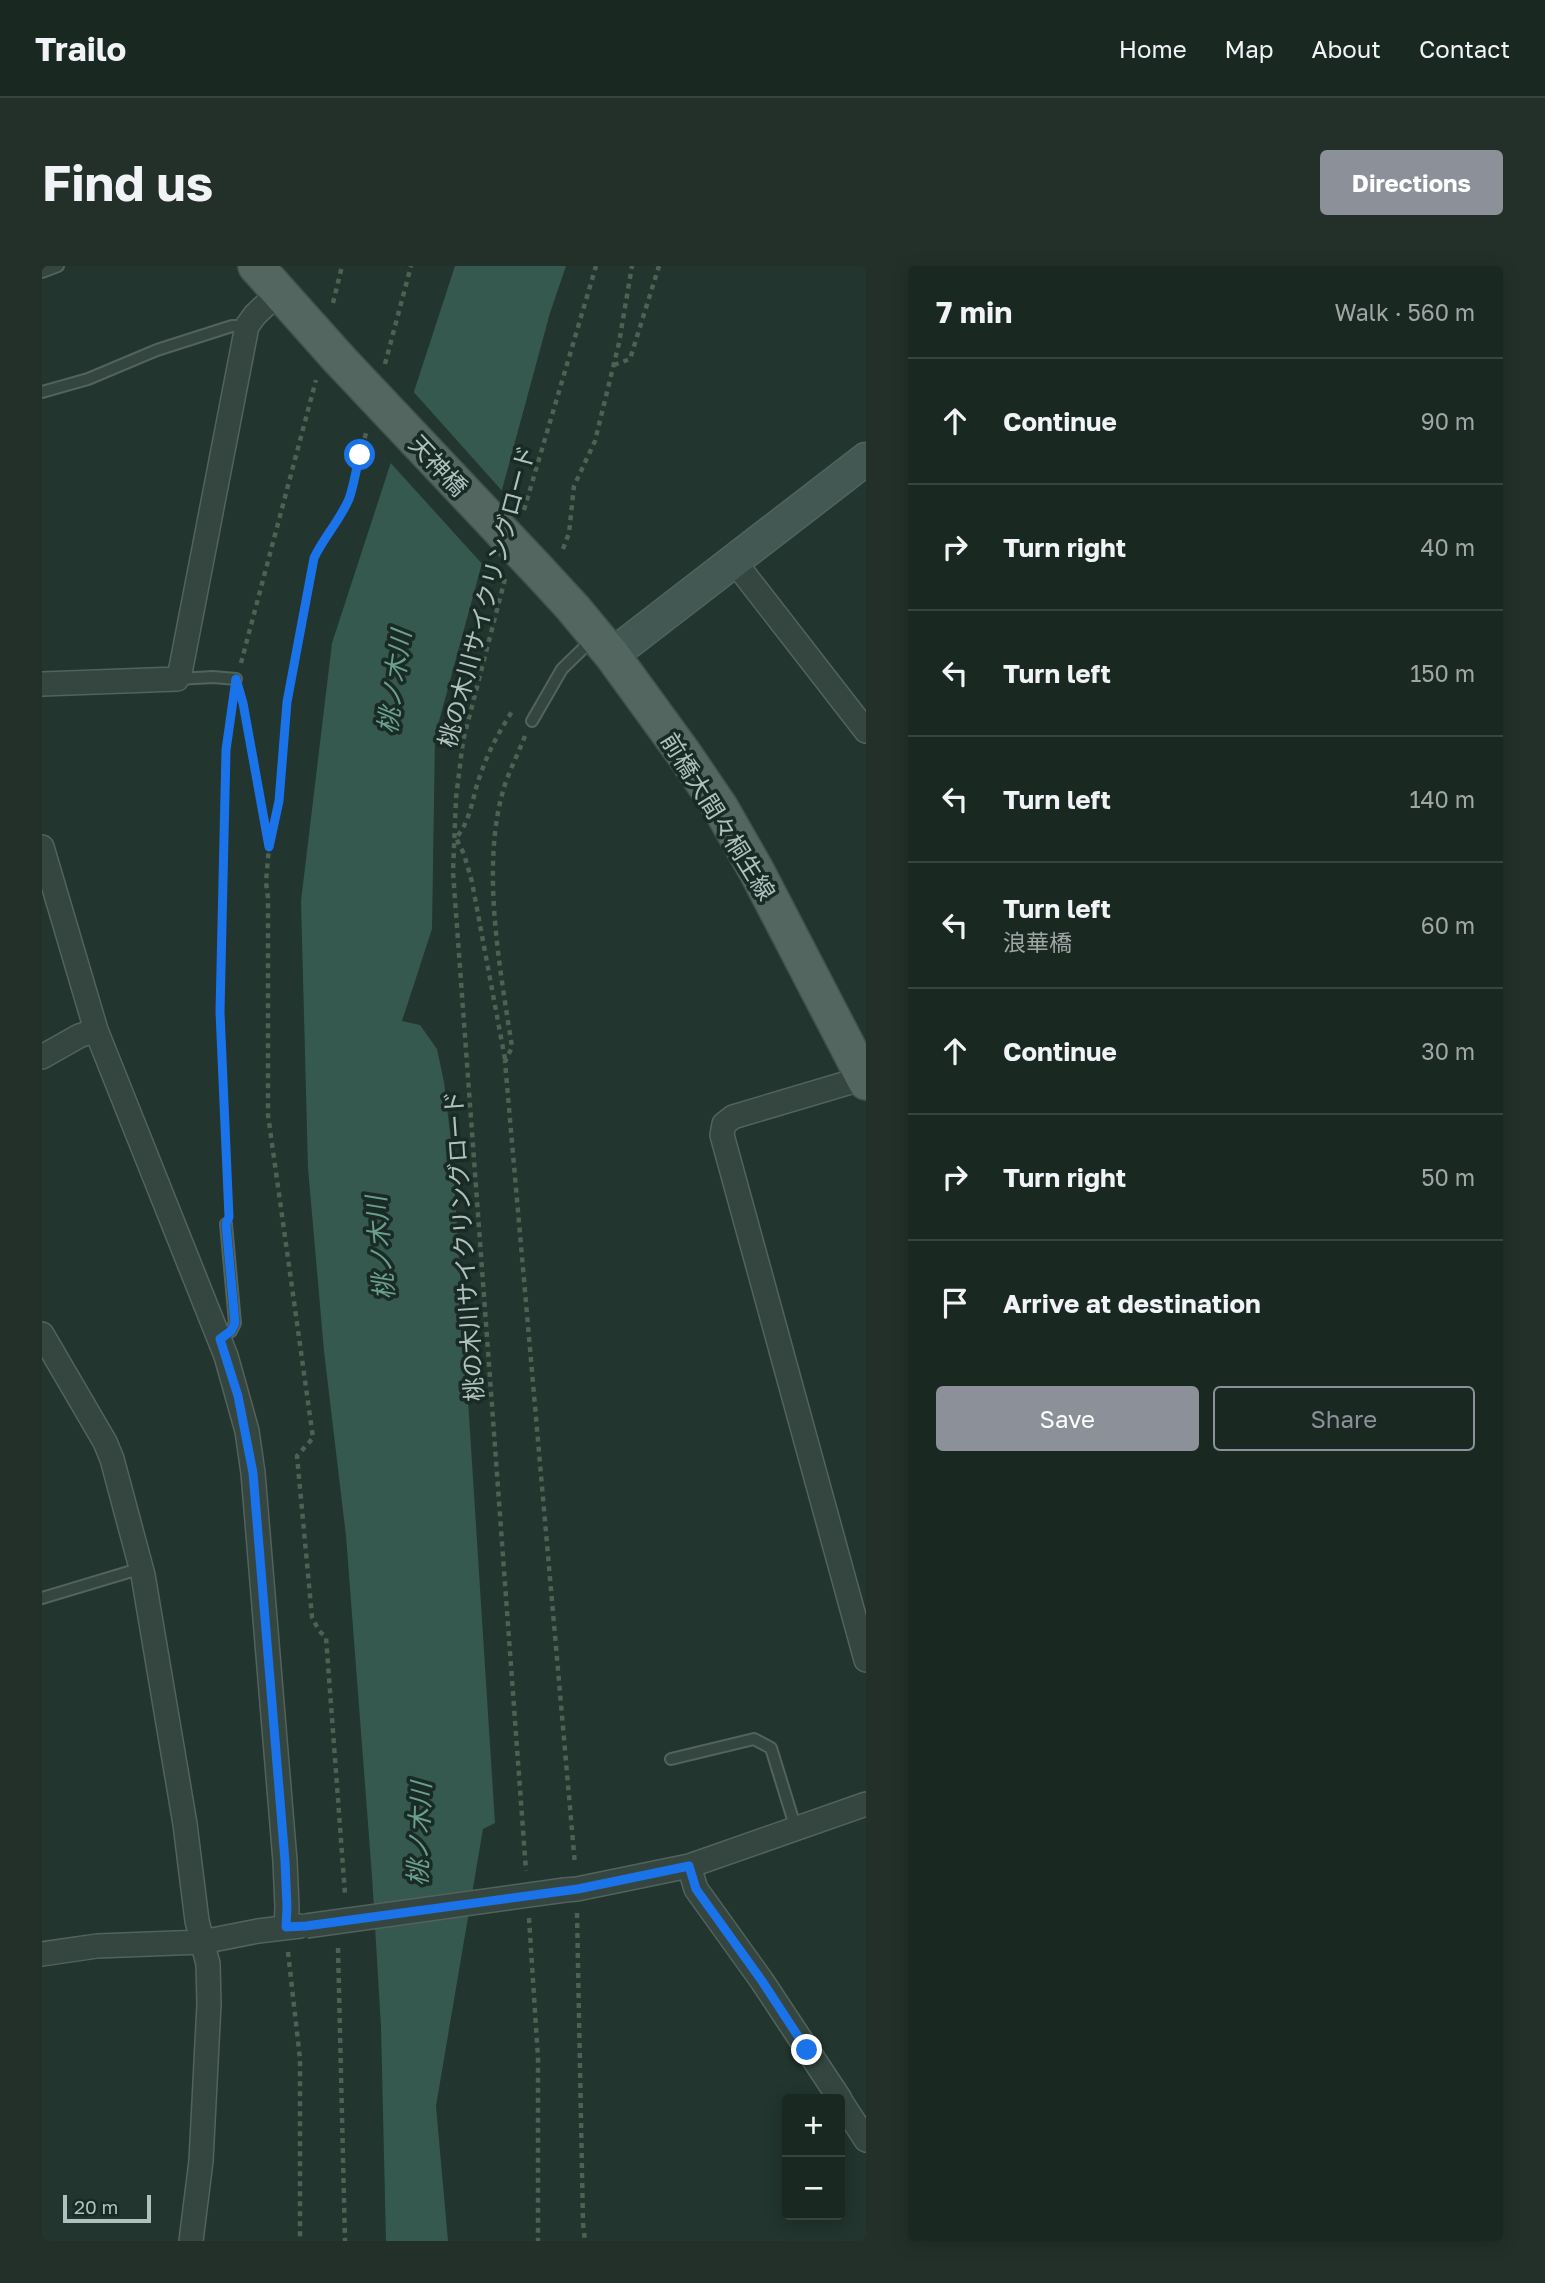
<!DOCTYPE html>
<html lang="en">
<head>
<meta charset="utf-8">
<style>
  :root { --surface:#1a2822; --page:#23302a; --text:#f1f3f6; --muted:#9fa6a5; --line:#384440; --accent:#8c9099 }
  body { margin:0; font-family:"Golos Text","Noto Sans JP",sans-serif; background:var(--page); color:var(--text) }
  .controls { position:absolute; right:21px; bottom:21px; display:grid; overflow:hidden; border-radius:7px; box-shadow:0 4px 18px #0003 }
  .controls button { width:63px; height:63px; display:grid; place-items:center; padding:0; border:0; border-bottom:2px solid var(--line); background:var(--surface); color:var(--text); font:35px sans-serif }
  .scale { position:absolute; left:21px; bottom:18px; width:88px; box-sizing:border-box; padding-left:7px; border:4px solid #afc2bd; border-top:0; font-size:19px; line-height:24px; white-space:nowrap; color:#afc2bd; -webkit-text-stroke:5px #1a2a25; paint-order:stroke }
  .stop { position:absolute; width:21px; height:21px; margin:-16px; border:5px solid #1a73e8; border-radius:50%; background:#fff }
  .stop.end { background:#1a73e8; border-color:#fff; box-shadow:0 2px 7px #0008 }
  .list { margin:0; padding:0; list-style:none }
  h2 { display:flex; justify-content:space-between; align-items:center; height:91px; margin:0; padding:0 28px; font-size:30px }
  h2 small { font-size:23px; font-weight:400; color:var(--muted) }
  .list li { display:grid; grid-template-columns:46px 1fr auto; gap:21px; align-items:center; box-sizing:border-box; height:126px; padding:0 28px; border-top:2px solid var(--line) }
  .list b { display:block; font-size:26px; white-space:nowrap }
  .list p { margin:0; font-size:23px; white-space:nowrap; color:var(--muted) }
  .list em { font-size:23px; font-style:normal; color:var(--muted) }
  .actions { display:flex; gap:14px; padding:21px 28px }
  .actions a { flex:1; padding:16px 0; border:2px solid var(--accent); border-radius:7px; text-align:center; font-size:24px; color:var(--accent) }
  .actions .main { background:var(--accent); color:#fff }
  .icon { flex:none; width:38px; height:38px; fill:none; stroke:currentColor; stroke-width:2; stroke-linecap:round; stroke-linejoin:round }
  .map { position:relative; flex:none; width:824px; height:1975px; overflow:hidden; border-radius:7px }
  header { display:flex; align-items:center; gap:42px; box-sizing:border-box; height:98px; padding:0 35px; background:var(--surface); border-bottom:2px solid var(--line) }
  header strong { font-size:33px }
  nav { display:flex; gap:38px; margin-inline-start:auto; font-size:24px }
  .intro { display:flex; align-items:center; justify-content:space-between; box-sizing:border-box; height:168px; padding:0 42px }
  h1 { margin:0; font-size:49px }
  .button { padding:18px 32px; border-radius:7px; background:var(--accent); color:#fff; font-size:24px; font-weight:700 }
  main { display:flex; gap:42px; padding:0 42px }
  aside { flex:1; background:var(--surface); border-radius:7px; box-shadow:0 4px 18px #0003 }
  .map>svg:first-child { display:block }
</style>
</head>
<body>
<header>
<strong>Trailo</strong>
<nav><a>Home</a><a>Map</a><a>About</a><a>Contact</a></nav>
</header>
<div class="intro"><h1>Find us</h1><a class="button">Directions</a></div>
<main>
<div class="map">
<svg width="824" height="1975" viewBox="0 0 824 1975">
  <rect width="100%" height="100%" fill="#22352e"/>
  <path fill="#35594e" d="M413,0H524L508,47L393,470L390,663L360,755L378,759L395,783L402,816L410,883L453,1557L441,1563L394,1840L406,1975H344L339,1761L330,1610L304,1270L282,1085L266,902L259,635L290,377Z"/>
  <path fill="#22352e" d="M369,123L462,227L442,300L346,194Z"/>
  <g fill="none" stroke-linecap="round" stroke-linejoin="round">
    <g stroke="#52635e" stroke-width="14">
      <path id="lane" d="M0,6L16,0
        M0,126L46,113L115,84L190,60H205
        M135,413L171,411L194,413
        M490,455L520,403L552,372
        M178,1073L189,1065L193,1057L184,958
        M0,1332L100,1302
        M629,1493L712,1473L729,1482L754,1563"/>
    </g>
    <g stroke="#52635e" stroke-width="26">
      <path id="street" d="M692,295L824,465
        M0,418L135,413L138,407L205,60L213,49L237,26
        M0,581L54,764L184,1090L205,1165L211,1207L243,1595L245,1641L244,1661
        M0,791L37,770L54,764
        M822,812L691,851L682,858L680,869L824,1394
        M0,1068L63,1176L70,1193L101,1309L143,1558L155,1655L166,1698L167,1738L159,1895L149,1975
        M647,1600L654,1623L720,1715L798,1833
        M523,1624L535,1623L647,1600L824,1538
        M0,1688L55,1680L160,1676L216,1665L258,1660
        M798,1834L824,1874"/>
    </g>
    <g stroke="#52635e" stroke-width="35">
      <path id="secondary" d="M570,389L824,193"/>
    </g>
    <g stroke="#41524d" stroke-width="38">
      <path id="primary" d="M214,0L297,93
        M497,305L531,342L570,389L642,488L678,541L714,604L824,816"/>
    </g>
    <path stroke="#4e6153" stroke-width="4.5" stroke-dasharray="5 5" stroke-linecap="butt" d="M291,37L300,0
      M343,98L369,0
      M572,99L588,93L617,0
      M482,244L554,0
      M521,283L527,267L532,220L553,175L577,77L590,0
      M463,313L421,475L414,532L411,606L484,1605
      M199,397L274,114
      M199,430L227,581L224,616L226,632V849L271,1172L255,1190L270,1351L277,1365L284,1371L303,1628
      M483,470C476,488 466,507 461,525C439,602 458,703 470,781L463,796L533,1599
      M228,577L237,535L245,436L273,292L281,274L307,232L324,167
      M463,793L430,616L422,588L414,572C430,553 430,530 439,507C447,484 458,464 471,444
      M187,941L178,746L184,484L191,432
      M535,1647L541,1957L543,1975
      M487,1652L496,1792V1975
      M296,1682L303,1975
      M246,1686L258,1793V1975"/>
    <use href="#lane" stroke="#354640" stroke-width="10"/>
    <use href="#street" stroke="#354640" stroke-width="23"/>
    <use href="#secondary" stroke="#435852" stroke-width="32"/>
    <use href="#primary" stroke="#53665f" stroke-width="35"/>
    <g stroke="#52635e" stroke-width="26" stroke-linecap="butt">
      <path id="street-bridge" d="M264,1660L523,1624"/>
    </g>
    <g stroke="#41524d" stroke-width="38" stroke-linecap="butt">
      <path id="primary-bridge" d="M297,93L497,305"/>
    </g>
    <use href="#street-bridge" stroke="#354640" stroke-width="23"/>
    <use href="#primary-bridge" stroke="#53665f" stroke-width="35"/>
  </g>
  <g fill="none" stroke-linecap="round" stroke-linejoin="round">
    <path stroke="#1a73e8" stroke-width="9" d="M318,189C314,203 312,219 307,233C298,254 282,271 272,292L245,436L237,535L227,581L201,437L194,413L184,484L178,746L187,951L184,958L193,1057L189,1065L178,1073L196,1130L211,1207L243,1595L245,1641L244,1661L264,1660L536,1623L647,1600L654,1623L720,1715L765,1784"/>
  </g>
  <g text-anchor="middle" dominant-baseline="central" stroke-width="7" stroke-linejoin="round" paint-order="stroke">
    <g font-size="24" fill="#afc2bd" stroke="#1a2a25">
      <text transform="translate(397 199) rotate(47)">天神橋</text>
      <text transform="translate(444 330) rotate(-75)">桃の木川サイクリングロード</text>
      <text transform="translate(677 550) rotate(58)">前橋大間々桐生線</text>
      <text transform="translate(421 980) rotate(-94)">桃の木川サイクリングロード</text>
    </g>
    <g font-size="26" font-style="italic" fill="#6b9f8d" stroke="#1a2a25">
      <text transform="translate(352 416) rotate(-82)">桃ノ木川</text>
      <text transform="translate(338 982) rotate(-95)">桃ノ木川</text>
      <text transform="translate(377 1568) rotate(-88)">桃ノ木川</text>
    </g>
  </g>
</svg>
<div class="controls">
<button>+</button>
<button>−</button>
</div>
<div class="scale">20 m</div>
<div class="stop" style="left:318px;top:189px"></div>
<div class="stop end" style="left:765px;top:1784px"></div>
</div>
<aside>
<h2>7 min<small>Walk · 560 m</small></h2>
<ul class="list">
<li><svg class="icon" aria-label="ahead" viewBox="0 0 24 24"><path d="M12 20V5M6 11l6-6 6 6"/></svg><div><b>Continue</b></div><em>90 m</em></li>
<li><svg class="icon" aria-label="right" viewBox="0 0 24 24"><path d="M7 20v-9h11M14 6l5 5-5 5"/></svg><div><b>Turn right</b></div><em>40 m</em></li>
<li><svg class="icon" aria-label="left" viewBox="0 0 24 24"><path d="M17 20v-9H6M10 6l-5 5 5 5"/></svg><div><b>Turn left</b></div><em>150 m</em></li>
<li><svg class="icon" aria-label="left" viewBox="0 0 24 24"><path d="M17 20v-9H6M10 6l-5 5 5 5"/></svg><div><b>Turn left</b></div><em>140 m</em></li>
<li><svg class="icon" aria-label="left" viewBox="0 0 24 24"><path d="M17 20v-9H6M10 6l-5 5 5 5"/></svg><div><b>Turn left</b><p>浪華橋</p></div><em>60 m</em></li>
<li><svg class="icon" aria-label="ahead" viewBox="0 0 24 24"><path d="M12 20V5M6 11l6-6 6 6"/></svg><div><b>Continue</b></div><em>30 m</em></li>
<li><svg class="icon" aria-label="right" viewBox="0 0 24 24"><path d="M7 20v-9h11M14 6l5 5-5 5"/></svg><div><b>Turn right</b></div><em>50 m</em></li>
<li><svg class="icon" aria-label="arrive" viewBox="0 0 24 24"><path d="M6 21V4h12l-3 4 3 4H6"/></svg><div><b>Arrive at destination</b></div></li>
</ul>
<div class="actions"><a class="main">Save</a><a>Share</a></div>
</aside>
</main>
</body>
</html>
